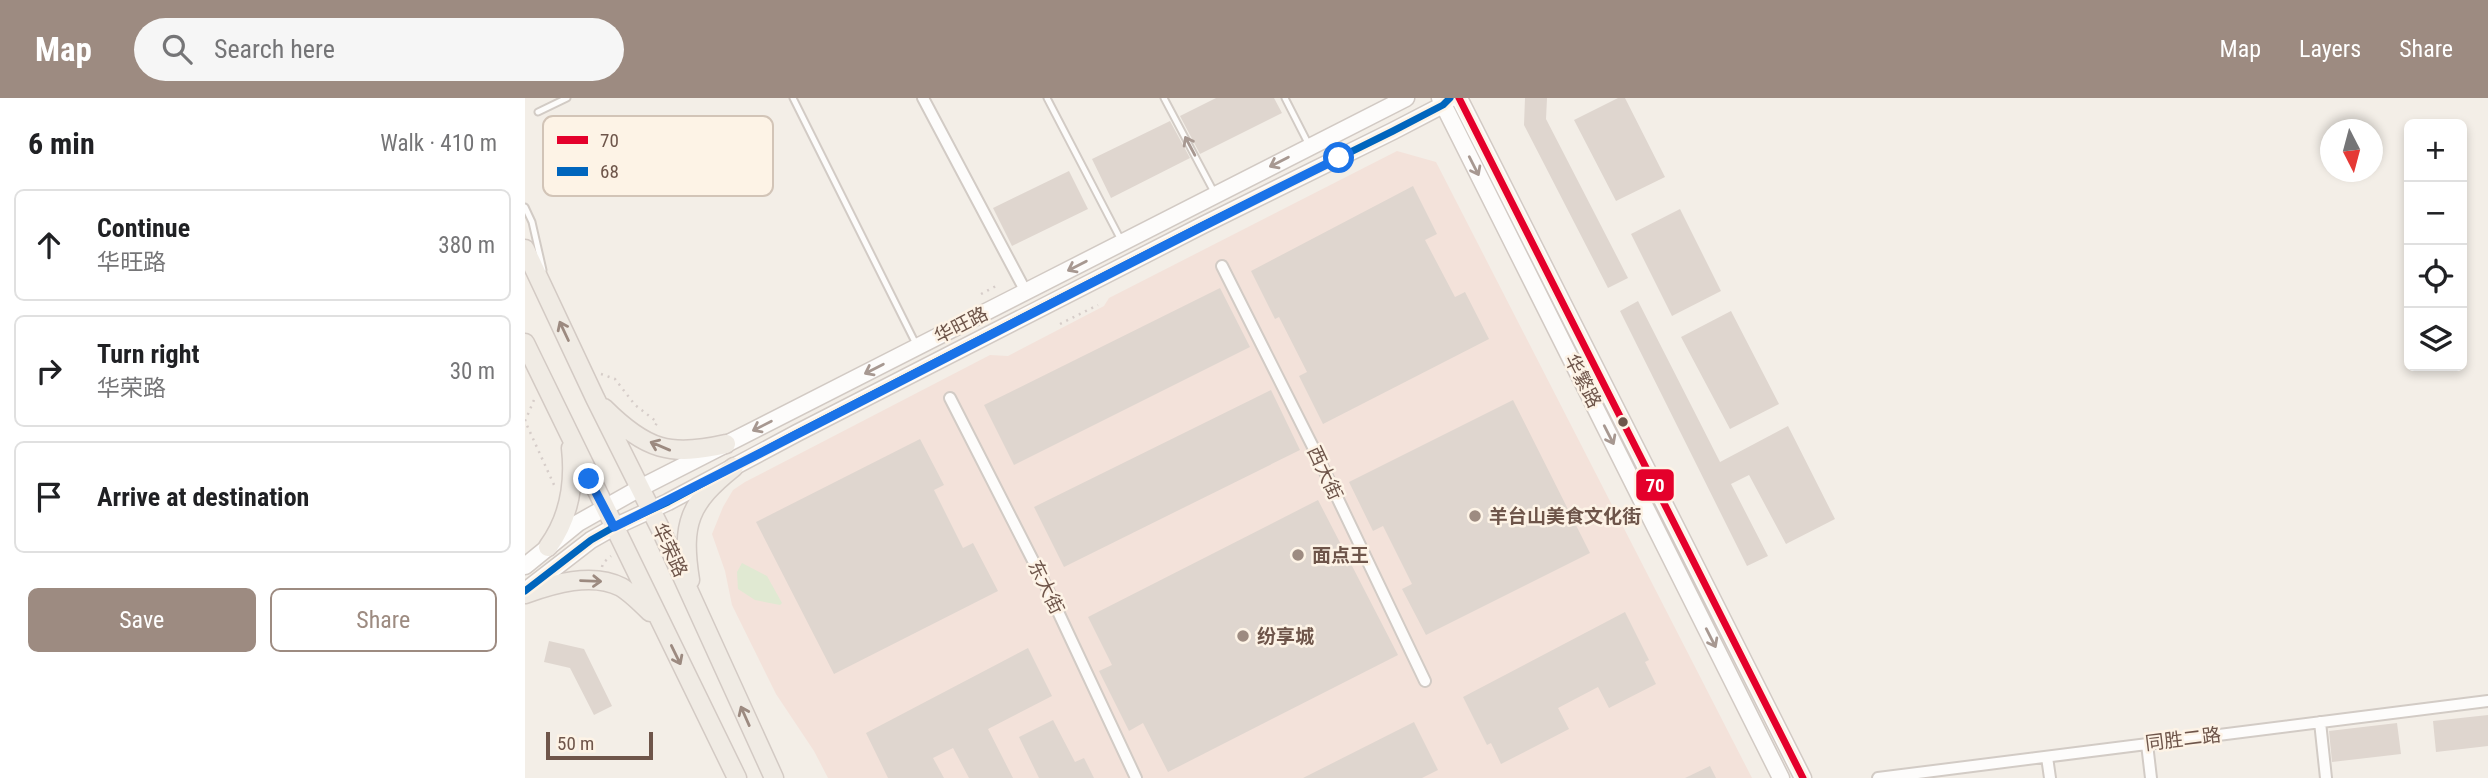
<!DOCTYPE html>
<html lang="en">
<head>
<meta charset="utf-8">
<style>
  :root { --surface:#fff; --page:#f6f6f6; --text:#202124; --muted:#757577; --line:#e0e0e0; --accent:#9d8b81 }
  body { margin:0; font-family:"Roboto Condensed","Noto Sans SC",sans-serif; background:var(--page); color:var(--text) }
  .controls { position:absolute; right:21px; top:21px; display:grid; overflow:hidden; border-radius:10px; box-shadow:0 4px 10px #0003 }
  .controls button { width:63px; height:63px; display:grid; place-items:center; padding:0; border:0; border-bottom:2px solid var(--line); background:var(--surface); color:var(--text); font:35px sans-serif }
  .compass { position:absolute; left:1795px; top:21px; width:63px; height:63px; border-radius:50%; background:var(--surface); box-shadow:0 4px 10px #0003; rotate:174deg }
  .scale { position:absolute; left:21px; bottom:18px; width:107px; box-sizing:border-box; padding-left:7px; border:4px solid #6e554a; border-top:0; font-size:19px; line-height:24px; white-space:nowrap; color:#6e554a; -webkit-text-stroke:5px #fdf3e6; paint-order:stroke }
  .stop { position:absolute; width:21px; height:21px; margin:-16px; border:5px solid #1a73e8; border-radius:50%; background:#fff }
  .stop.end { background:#1a73e8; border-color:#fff; box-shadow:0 2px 7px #0008 }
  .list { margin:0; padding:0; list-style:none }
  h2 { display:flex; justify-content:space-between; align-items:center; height:91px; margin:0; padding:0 28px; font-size:30px }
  h2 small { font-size:23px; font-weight:400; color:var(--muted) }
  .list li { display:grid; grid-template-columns:46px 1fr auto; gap:21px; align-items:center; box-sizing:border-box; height:112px; margin:0 14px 14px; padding:0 14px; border:2px solid var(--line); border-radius:10px }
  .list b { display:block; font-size:26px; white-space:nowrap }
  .list p { margin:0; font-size:23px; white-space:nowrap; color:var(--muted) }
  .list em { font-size:23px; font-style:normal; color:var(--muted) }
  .actions { display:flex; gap:14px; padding:21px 28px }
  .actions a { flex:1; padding:16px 0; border:2px solid var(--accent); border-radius:10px; text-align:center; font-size:24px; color:var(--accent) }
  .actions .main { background:var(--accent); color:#fff }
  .icon { flex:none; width:38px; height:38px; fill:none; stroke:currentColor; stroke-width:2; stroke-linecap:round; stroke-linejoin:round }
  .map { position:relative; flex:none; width:1963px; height:680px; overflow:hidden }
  header { display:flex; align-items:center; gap:42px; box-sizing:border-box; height:98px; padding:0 35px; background:var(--accent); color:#fff }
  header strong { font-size:33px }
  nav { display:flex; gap:38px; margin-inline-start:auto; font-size:24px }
  .search { width:490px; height:63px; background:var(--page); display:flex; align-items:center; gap:18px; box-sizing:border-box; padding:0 24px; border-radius:38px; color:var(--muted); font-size:26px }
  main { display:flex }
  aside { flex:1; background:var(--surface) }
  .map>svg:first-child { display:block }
</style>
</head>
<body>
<header>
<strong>Map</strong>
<div class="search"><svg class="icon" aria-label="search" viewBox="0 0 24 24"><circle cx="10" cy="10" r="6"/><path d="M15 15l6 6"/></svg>Search here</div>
<nav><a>Map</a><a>Layers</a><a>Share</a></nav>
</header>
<main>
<aside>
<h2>6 min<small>Walk · 410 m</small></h2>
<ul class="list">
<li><svg class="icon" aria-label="ahead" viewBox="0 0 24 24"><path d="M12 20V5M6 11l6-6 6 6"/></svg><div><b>Continue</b><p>华旺路</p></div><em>380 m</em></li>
<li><svg class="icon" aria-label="right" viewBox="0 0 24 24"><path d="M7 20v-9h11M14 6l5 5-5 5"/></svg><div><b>Turn right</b><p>华荣路</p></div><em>30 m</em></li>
<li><svg class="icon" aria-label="arrive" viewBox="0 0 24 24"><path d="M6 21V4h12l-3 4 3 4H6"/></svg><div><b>Arrive at destination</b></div></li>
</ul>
<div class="actions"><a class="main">Save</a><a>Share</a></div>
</aside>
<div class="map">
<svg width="1963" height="680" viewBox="0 0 1963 680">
  <rect width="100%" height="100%" fill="#f3eee7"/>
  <path fill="#f3e2da" d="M872,53L911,64L1227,680H303L289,653L251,596L207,507L200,473L187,436L198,409L208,392L220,384L465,257L483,258L579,208L584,200Z"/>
  <path fill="#e0e9d2" d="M217,465L242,478L257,505L255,507L230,502L213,491L212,474Z"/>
  <path fill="#dfd6cf" d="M691,0H749L757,15L675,56L655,18Z
    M1000,0H1022L1021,21L1103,180L1083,190L999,27Z
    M1093,0H1100L1140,79L1091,103L1049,22Z
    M645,23L665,60L586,100L567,61Z
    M544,73L563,111L487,148L468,110Z
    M888,88L912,136L900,142L930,199L940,194L964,241L798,326L774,278L782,274L754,219L750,221L726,173Z
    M1155,111L1196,193L1147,218L1106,136Z
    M695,190L725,249L489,367L459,307Z
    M1113,203L1195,364L1263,328L1310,421L1261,446L1224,377L1206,386L1243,458L1222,468L1095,213Z
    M1206,213L1254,306L1205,331L1156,239Z
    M746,292L775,352L539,469L509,409Z
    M988,302L1065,455L901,537L877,491L887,486L858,428L848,433L824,384Z
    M395,341L419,387L409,392L438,450L448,445L473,493L309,576L231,424Z
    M793,402L873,557L643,674L618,625L604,633L574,573L587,567L563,519Z
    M1100,514L1124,562L1120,564L1131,586L1084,610L1073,589L1033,610L1044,631L976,666L966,645L962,647L938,599Z
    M24,543L59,551L87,608L69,617L45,570L19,564Z
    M503,550L527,598L463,631L488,680H444L428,650L408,660L419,680H363L341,635Z
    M1963,617V648L1911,654L1908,623Z
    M528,622L550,664L559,660L569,680H514L494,639Z
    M889,624L913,672L897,680H778Z
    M1872,625L1876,656L1807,664L1804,633Z
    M1185,668L1191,680H1160Z"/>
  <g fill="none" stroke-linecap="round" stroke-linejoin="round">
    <g stroke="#d2cbc5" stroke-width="9">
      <path id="lane" d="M268,0L391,246
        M522,0L596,142
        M639,0L689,94
        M760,0L784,47
        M13,14L42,0
        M0,109L7,124L18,172"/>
    </g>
    <g stroke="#d2cbc5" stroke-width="14">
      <path id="street" d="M398,0L501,194
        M697,168L788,349L900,583
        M425,300L521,488L611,680
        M1795,624L1801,680
        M1622,646L1626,680
        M1522,659L1525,680
        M1353,680L1963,603"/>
    </g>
    <g stroke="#d2cac4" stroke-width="19">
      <path id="secondary" d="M915,0L1256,680
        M934,0L1278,680
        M0,468L53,425L115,390L881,0
        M0,493L66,442L89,429L143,404L272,335L678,127L868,33L918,7L925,0"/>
    </g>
    <g stroke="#d3cac4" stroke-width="21">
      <path id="primary" d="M0,151L70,300L137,434L249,680
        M0,245L212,680
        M79,310C121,352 145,359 201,346
        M23,449C44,420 50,386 46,350
        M165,482C156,425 164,405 209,369
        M0,496C28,486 67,474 96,489C106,495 116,505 125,514"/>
    </g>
    <path stroke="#d6cdc9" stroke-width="2.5" stroke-dasharray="2 5" stroke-linecap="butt" d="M456,196L473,187
      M535,226L573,207
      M76,276L90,281L110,307L132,324L130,329
      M9,302L0,323L30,389
      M77,469L78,465L86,458"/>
    <use href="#lane" stroke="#fdfcfb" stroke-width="5"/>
    <use href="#street" stroke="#fdfcfb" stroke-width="10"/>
    <use href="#secondary" stroke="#fdfcfb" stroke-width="16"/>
    <use href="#primary" stroke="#f0ebe4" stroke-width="18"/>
    <g stroke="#fdf3e6" stroke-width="12">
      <path id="bus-1" d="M934,0L1278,680"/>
    </g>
    <g stroke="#fdf3e6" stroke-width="12">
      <path id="bus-2" d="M0,493L66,442L89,429L143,404L272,335L678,127L868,33L918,7L925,0"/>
    </g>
    <use href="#bus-1" stroke="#e4002b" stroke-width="7"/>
    <use href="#bus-2" stroke="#0065bd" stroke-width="7"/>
  </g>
  <defs><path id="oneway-shaft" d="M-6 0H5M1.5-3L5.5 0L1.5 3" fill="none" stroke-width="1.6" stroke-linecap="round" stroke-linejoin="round" transform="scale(1.75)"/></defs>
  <g stroke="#a79891">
    <use href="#oneway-shaft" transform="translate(665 48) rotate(-118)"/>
    <use href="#oneway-shaft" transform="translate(754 64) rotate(153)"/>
    <use href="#oneway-shaft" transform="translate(949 68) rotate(63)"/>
    <use href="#oneway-shaft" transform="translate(552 168) rotate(153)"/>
    <use href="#oneway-shaft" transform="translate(349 271) rotate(153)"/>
    <use href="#oneway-shaft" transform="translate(237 328) rotate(153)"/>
    <use href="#oneway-shaft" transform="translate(1084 337) rotate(63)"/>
    <use href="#oneway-shaft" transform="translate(1186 540) rotate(63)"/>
  </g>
  <g stroke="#9c8a80">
    <use href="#oneway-shaft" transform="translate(39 233) rotate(-115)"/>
    <use href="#oneway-shaft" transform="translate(135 348) rotate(-157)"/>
    <use href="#oneway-shaft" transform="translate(66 483) rotate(2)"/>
    <use href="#oneway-shaft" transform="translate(151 557) rotate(64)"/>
    <use href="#oneway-shaft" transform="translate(220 618) rotate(-114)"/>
  </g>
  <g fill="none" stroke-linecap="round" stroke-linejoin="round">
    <path stroke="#1a73e8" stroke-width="9" d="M64,381L89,429C332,308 571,180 814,60"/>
  </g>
  <circle fill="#6e554a" stroke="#fdf3e6" stroke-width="2.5" cx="1098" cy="324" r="6"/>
  <g fill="#9d8b81" stroke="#fdf3e6" stroke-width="2.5">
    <circle cx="950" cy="418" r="7"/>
    <circle cx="773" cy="457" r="7"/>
    <circle cx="718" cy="538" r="7"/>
  </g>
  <g text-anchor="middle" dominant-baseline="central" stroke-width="5" stroke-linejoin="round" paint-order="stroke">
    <g font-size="19" fill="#6e554a" stroke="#fdf3e6">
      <text transform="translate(436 227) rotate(-27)">华旺路</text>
      <text transform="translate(1058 283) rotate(63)">华繁路</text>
      <text transform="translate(800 375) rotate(65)">西大街</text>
      <text transform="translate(145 452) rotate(65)">华荣路</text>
      <text transform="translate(521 489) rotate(64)">东大街</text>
      <text transform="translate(1658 641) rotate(-7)">同胜二路</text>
    </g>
    <g font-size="19" font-weight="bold" fill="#6e554a" stroke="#fdf3e6" text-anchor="start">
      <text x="964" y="418">羊台山美食文化街</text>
      <text x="787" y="457">面点王</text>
      <text x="732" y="538">纷享城</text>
    </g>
  </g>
  <rect x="18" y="18" width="230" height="80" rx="10" fill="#fdf3e6" stroke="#d2c4b7" stroke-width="2"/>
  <rect x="32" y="38" width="31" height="8" fill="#e4002b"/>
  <rect x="32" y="69" width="31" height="9" fill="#0065bd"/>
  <g font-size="19" fill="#6e554a">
    <text x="75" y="49">70</text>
    <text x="75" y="80">68</text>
  </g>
  <rect stroke="#fdf3e6" stroke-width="2.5" x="1110" y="370" width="40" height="34" rx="7" fill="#e4002b"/>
  <g font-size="19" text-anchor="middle" font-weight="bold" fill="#fff">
    <text x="1130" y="394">70</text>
  </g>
</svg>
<div class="controls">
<button>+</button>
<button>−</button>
<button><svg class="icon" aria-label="locate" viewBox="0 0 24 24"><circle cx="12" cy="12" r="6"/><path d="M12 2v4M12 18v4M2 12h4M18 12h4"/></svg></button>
<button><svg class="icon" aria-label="layers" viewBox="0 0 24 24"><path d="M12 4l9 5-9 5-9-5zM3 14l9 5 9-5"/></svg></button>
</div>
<svg class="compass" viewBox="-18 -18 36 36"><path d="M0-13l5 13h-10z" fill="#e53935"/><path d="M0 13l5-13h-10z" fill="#757577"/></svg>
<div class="scale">50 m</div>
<div class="stop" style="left:814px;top:60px"></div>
<div class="stop end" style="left:64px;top:381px"></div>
</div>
</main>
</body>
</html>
